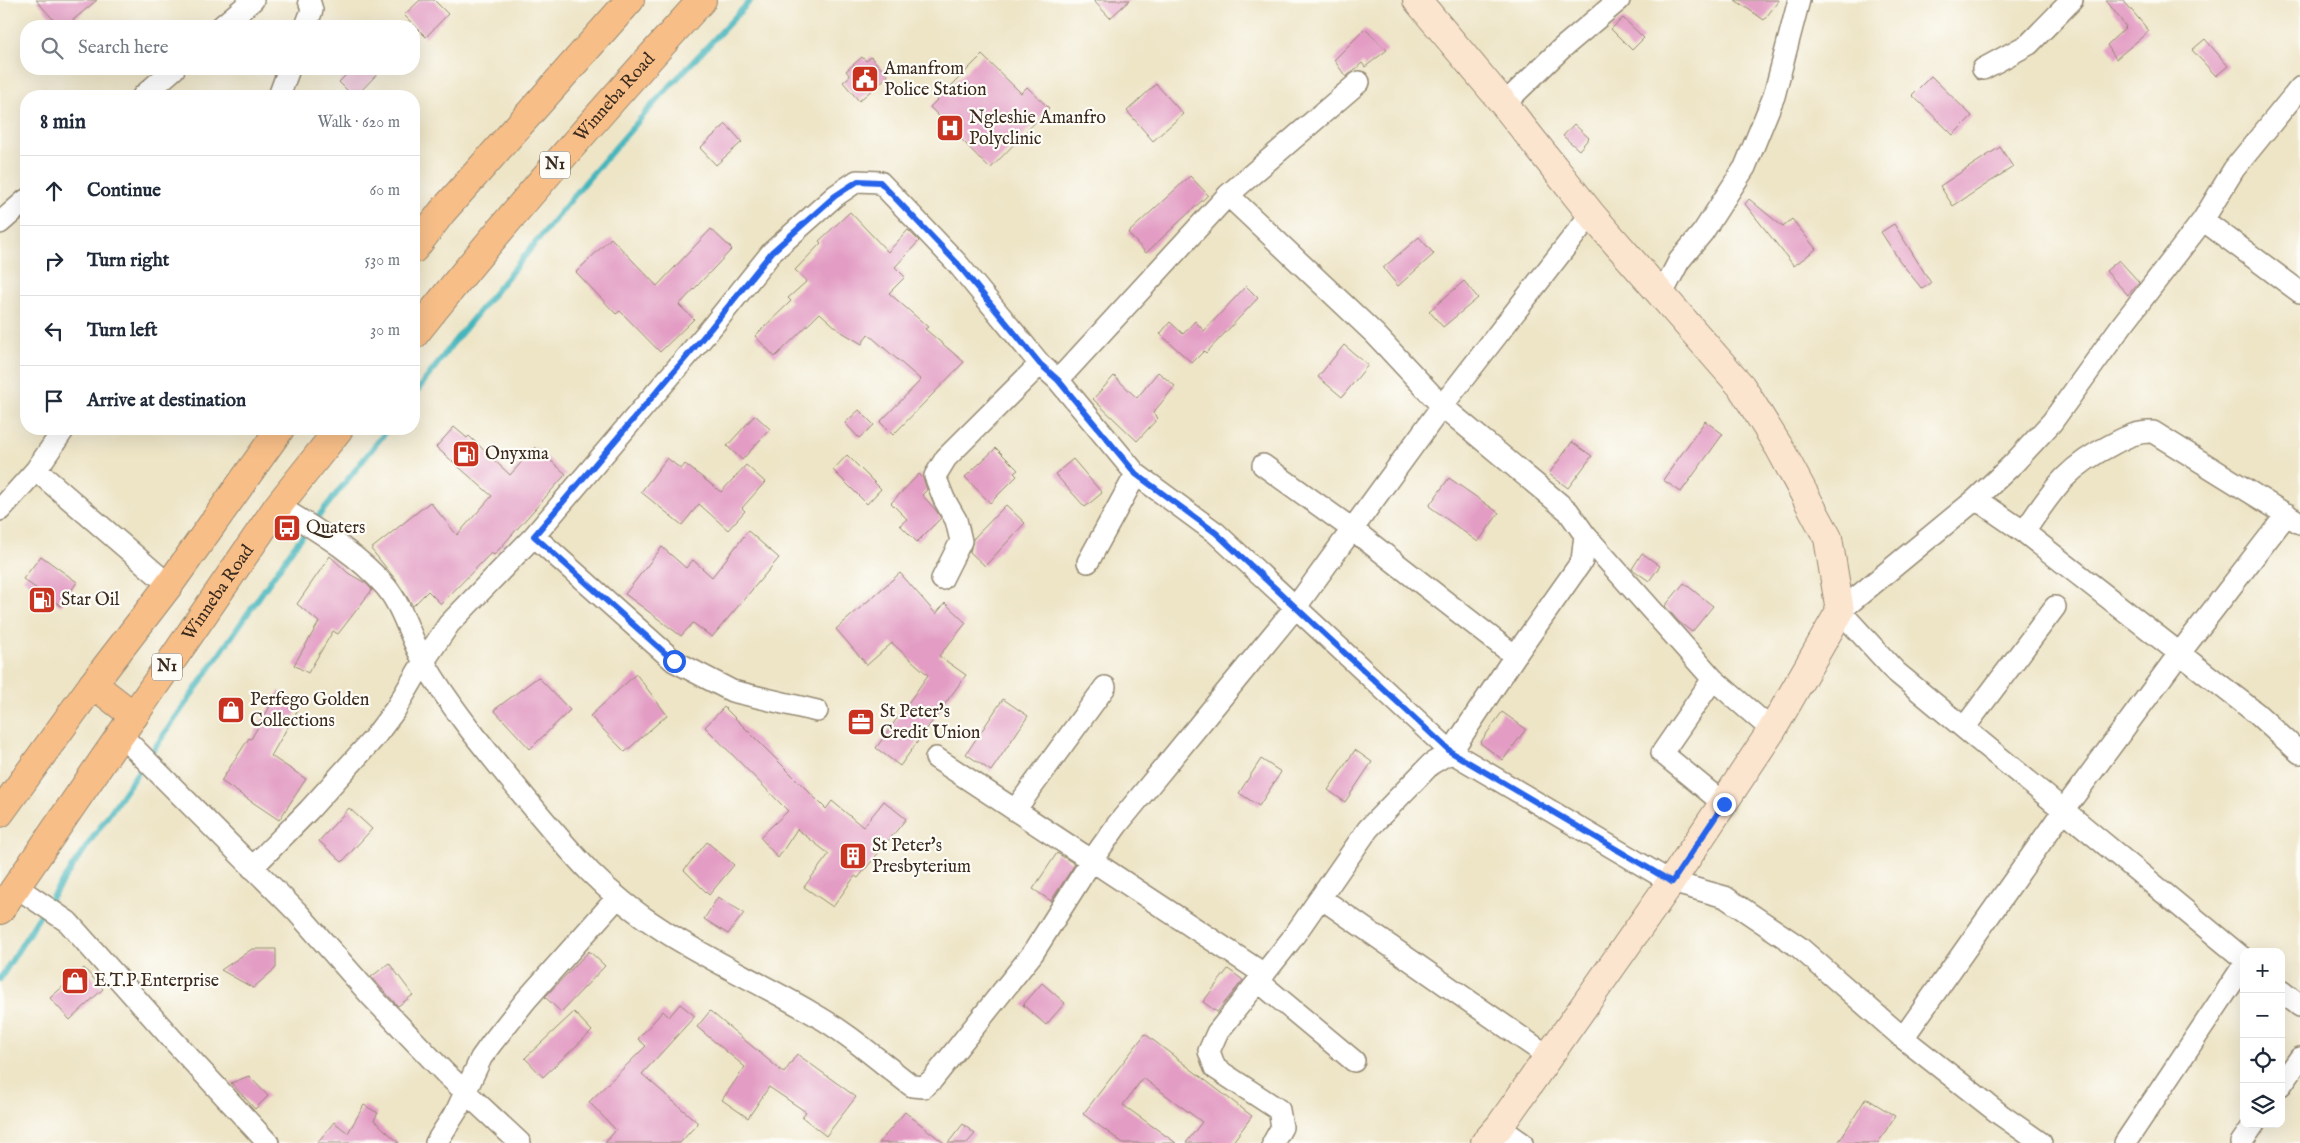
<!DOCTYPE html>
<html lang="en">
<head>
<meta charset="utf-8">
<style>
  :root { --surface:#fff; --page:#f6f6f7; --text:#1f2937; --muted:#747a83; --line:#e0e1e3 }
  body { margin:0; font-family:"IM FELL English",serif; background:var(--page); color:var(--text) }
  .controls { position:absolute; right:15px; bottom:15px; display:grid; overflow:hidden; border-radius:10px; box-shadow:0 5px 20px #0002 }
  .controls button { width:45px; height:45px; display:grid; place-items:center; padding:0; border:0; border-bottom:1px solid var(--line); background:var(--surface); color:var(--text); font:25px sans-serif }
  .stop { position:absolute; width:15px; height:15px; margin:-11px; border:4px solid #2563eb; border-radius:50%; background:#fff }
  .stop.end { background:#2563eb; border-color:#fff; box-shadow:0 1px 5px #0008 }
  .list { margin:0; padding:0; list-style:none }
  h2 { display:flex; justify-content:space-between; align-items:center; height:65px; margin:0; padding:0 20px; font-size:21px }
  h2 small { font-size:16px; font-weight:400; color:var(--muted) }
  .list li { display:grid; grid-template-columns:32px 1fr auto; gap:15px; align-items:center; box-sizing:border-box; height:70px; padding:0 20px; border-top:1px solid var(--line) }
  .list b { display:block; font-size:19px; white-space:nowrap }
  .list em { font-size:16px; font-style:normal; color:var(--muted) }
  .icon { flex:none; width:28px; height:28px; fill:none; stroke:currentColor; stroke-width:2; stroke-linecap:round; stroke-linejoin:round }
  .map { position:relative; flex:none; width:2300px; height:1143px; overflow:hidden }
  .search { position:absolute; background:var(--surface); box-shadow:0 5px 20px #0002; left:20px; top:20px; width:400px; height:55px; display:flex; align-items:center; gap:12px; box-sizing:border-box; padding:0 18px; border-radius:20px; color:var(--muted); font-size:19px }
  .panel { position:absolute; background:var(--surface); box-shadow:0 5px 20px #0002; left:20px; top:90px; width:400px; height:345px; border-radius:20px }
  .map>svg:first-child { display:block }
</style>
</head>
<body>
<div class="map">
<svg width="2300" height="1143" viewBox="0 0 2300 1143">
  <rect width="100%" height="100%" fill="#fdfcf7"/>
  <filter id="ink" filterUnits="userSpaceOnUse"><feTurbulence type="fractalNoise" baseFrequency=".02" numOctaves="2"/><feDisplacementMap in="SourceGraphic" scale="10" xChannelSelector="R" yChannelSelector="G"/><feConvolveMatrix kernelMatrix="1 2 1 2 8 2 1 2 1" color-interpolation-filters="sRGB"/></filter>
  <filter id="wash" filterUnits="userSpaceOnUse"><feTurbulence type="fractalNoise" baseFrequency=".0096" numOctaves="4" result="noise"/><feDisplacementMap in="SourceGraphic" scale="20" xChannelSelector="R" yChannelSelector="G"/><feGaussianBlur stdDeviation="1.12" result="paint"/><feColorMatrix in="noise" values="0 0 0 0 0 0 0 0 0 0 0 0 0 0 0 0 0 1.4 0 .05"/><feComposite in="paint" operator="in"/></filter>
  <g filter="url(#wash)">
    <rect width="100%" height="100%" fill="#eee5c7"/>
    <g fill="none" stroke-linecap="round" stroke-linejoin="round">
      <path stroke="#45b5bc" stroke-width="6" d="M414,395L453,343L588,179L655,102L751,0
        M0,979L53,895L293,548L388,429"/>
    </g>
    <g id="blocks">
      <path fill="#e39dc4" d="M36,0H97L66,26H59Z
        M420,0H434L448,14L426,37L404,15Z
        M1093,0H1130L1110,18Z
        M1735,0H1779L1764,20Z
        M2106,0H2123L2149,31L2116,59L2107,45L2126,27Z
        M1623,18L1644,38L1632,50L1611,29Z
        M1365,29L1387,50L1365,67L1362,63L1346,77L1334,60Z
        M2205,39L2228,66L2216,76L2192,50Z
        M982,55L1021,93L1027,87L1049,108L990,169L930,107Z
        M862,57L866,61L871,57L888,76L859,101L843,82L850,76L846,71Z
        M352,69H382L356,96H353L339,82Z
        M1931,76L1972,116L1953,135L1912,95Z
        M1156,84L1183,114L1153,141L1127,111Z
        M726,124L742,142L716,165L700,148Z
        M1574,124L1589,138L1579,150L1563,136Z
        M2000,147L2013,167L1953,206L1940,186Z
        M1190,176L1208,195L1146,253L1128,233Z
        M1749,199L1783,227L1792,219L1816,249L1794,266L1745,204Z
        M850,212L888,252L908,230L919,241L895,267L905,277L889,293L928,327L925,329L964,362L893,435L880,422L921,380L868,334L862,344L840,331L820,313L775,357L755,336L791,301L788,298L807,281L795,270L821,243L819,241Z
        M1894,224L1931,283L1922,289L1899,260L1881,232Z
        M711,229L732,249L679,305L694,319L660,352L620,311L616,314L576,272L611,238L657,286Z
        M1419,237L1434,254L1398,286L1383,268Z
        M2119,260L2139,282L2128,295L2106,271Z
        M1464,281L1478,298L1443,327L1429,311Z
        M1246,286L1258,298L1206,353L1204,351L1192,363L1160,334L1170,322L1183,334L1195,321L1204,331Z
        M1344,345L1368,365L1342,397L1318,377Z
        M1158,372L1175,386L1153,413L1158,418L1137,441L1093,399L1114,376L1137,398Z
        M859,410L874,425L859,438L845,423Z
        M755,415L770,429L742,460L727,446Z
        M1705,421L1723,434L1681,492L1663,480Z
        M454,427L467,438L469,436L510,475L535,447L566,474L494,555L491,553L441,604L428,591L413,606L396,580L371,549L430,502L457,535L492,496L436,447Z
        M1572,442L1592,456L1568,488L1549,474Z
        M996,448L1018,470L1014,473L1017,476L990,503L965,477Z
        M847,455L881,489L867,504L833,470Z
        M667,458L681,469L685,464L721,492L746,465L765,482L742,508L745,511L728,530L699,504L682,525L641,492Z
        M1073,459L1102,493L1085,507L1055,474Z
        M919,474L923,478L927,490L922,495L935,509L941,518L917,542L900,525L907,519L891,503Z
        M1449,478L1499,513L1478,542L1429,506Z
        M1006,505L1025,523L985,566L970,552L973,539Z
        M748,531L779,558L712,637L693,623L681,636L625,594L662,547L686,568L693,560L712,577Z
        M1642,553L1660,566L1649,581L1632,569Z
        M41,556L77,582L61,606L23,579Z
        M330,556L348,573L367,584L372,590L338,634L333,631L308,673L294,665L319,622L297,604Z
        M900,573L936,614L945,603L966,623L939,656L966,675L900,766L876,748L928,675L892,643L867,665L836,629Z
        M1684,583L1713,606L1692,632L1679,622L1665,606Z
        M636,674L667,715L625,752L590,716Z
        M538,677L570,710L530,749L494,710Z
        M279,691L301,704L271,756L306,779L279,820L221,781L249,738L251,739Z
        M1003,699L1028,716L991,771L966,754Z
        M724,707L826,809L832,801L863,827L884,801L906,819L858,878L855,876L833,907L804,887L829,854L797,829L778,858L760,837L788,811L705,727Z
        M1502,712L1526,729L1503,760L1480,743Z
        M1355,750L1372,762L1345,802L1328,790Z
        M1261,759L1281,772L1259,806L1239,793Z
        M349,808L372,829L342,862L319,841Z
        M707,842L734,865L709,895L684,870Z
        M1057,853L1075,864L1051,901L1033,889Z
        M718,897L744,913L728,934L704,919Z
        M252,949H276V968L253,988L221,970Z
        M589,951L605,966L561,1012L545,997Z
        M389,963L413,995L398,1006L371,977Z
        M84,968L103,989L70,1020L50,998Z
        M1228,969L1243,980L1217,1012L1203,1002Z
        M1042,983L1065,1003L1046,1025L1023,1005Z
        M680,1004L695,1016L642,1074L698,1123L680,1143H605L616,1130L589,1102L646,1046L638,1039L663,1011L669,1017Z
        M710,1011L784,1073L797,1054L856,1097L826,1136L802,1117L806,1112L769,1087L748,1118L722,1100L745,1067L697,1027Z
        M574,1012L592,1031L543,1077L525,1058Z
        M1145,1034L1252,1116L1232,1143H1186L1202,1122L1143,1078L1123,1105L1176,1143H1123L1083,1114Z
        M249,1076L268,1096L255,1109L231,1083Z
        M1866,1098L1895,1116L1878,1143H1838Z
        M364,1105L378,1113L374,1120L399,1143H317L334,1122L348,1133Z
        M905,1112L944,1143H879Z
        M963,1124L975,1134L967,1143H948Z"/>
    </g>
  </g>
  <g filter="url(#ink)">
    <use href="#blocks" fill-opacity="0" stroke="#948872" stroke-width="1"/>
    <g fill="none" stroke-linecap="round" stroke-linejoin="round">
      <g stroke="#948872" stroke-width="24">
        <path id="street" d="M222,26L253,0
          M306,26L312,10L309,0
          M1983,69L2029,44L2072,0
          M143,96L174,69
          M279,96L289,69
          M1504,104L1561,49L1619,0
          M1228,195L1375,334L1442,406L1568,511L1585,535L1582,561L1515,656L1451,752L1431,764L1368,829L1291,940L1217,1033L1209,1051L1215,1068L1279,1110L1282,1127L1273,1143
          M2203,220L2300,292
          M0,223L26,200
          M1662,294L1679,261L1703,232L1745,167L1774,96L1799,0
          M1058,380L1228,195L1359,82
          M1263,465L1352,529L1515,656
          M36,470L169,585
          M1976,499L2024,532L2256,713L2300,753
          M278,506C315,529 357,553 386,587C404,609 410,638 424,662C450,707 485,749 518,789C541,817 565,846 590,872C656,939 733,967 812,1013C848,1033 879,1061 912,1086L924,1087L932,1080L1033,953L1092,860L1117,825L1295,608L1442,406L1591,214
          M0,510L36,470L64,429
          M2024,532C2053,490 2065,468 2113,444C2126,437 2138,431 2153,432L2300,523
          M1585,535L1713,679L1772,730
          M534,536L674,661L732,691L817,711
          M1088,562L1136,474
          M942,579L961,541L956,520L944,499L935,476L946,458L1040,364
          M1713,679L1662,753L1724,804
          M1964,728L2055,607
          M121,735L298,913L372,997L445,1073L520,1143
          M936,758L1264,974
          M1015,810L1105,687
          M252,868L309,810L374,738L395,710L424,661L449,624L534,536L711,328L772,252L835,196L857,181L880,182L957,263L1040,364L1058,380L1136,474L1216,533L1451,752L1671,882L1725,897L1799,947L1903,1038L2001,1115L2041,1143
          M15,886L68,922L172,1039L268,1143
          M1321,898L1548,1056
          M2244,959L1896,672L1840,611L1976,499L2014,463L2052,422L2122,325L2203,220L2234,169L2300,88
          M1258,981L1354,1061
          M2281,991L2300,1006
          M1903,1038L2063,811L2179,654L2287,514
          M2281,1085L2300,1058
          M1499,1127L1522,1143
          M436,1143L457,1110L481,1058L491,1044L526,1000L617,898
          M2125,1143L2244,965
          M2241,1143L2254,1124"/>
      </g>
      <g stroke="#948872" stroke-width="30">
        <path id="secondary" d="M1417,0L1504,104L1591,214L1741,386L1779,447L1828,538L1840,611L1772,730L1671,882L1499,1127L1485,1143"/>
      </g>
      <g stroke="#948872" stroke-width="30">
        <g id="highway">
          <path d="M414,249L442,212L630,0"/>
          <path id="s1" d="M414,335C506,219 603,109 702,0"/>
          <path d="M93,684L134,716"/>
          <path d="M0,813L93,684L169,585L280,429"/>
          <path id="s2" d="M0,910L278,506L339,429"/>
        </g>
      </g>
      <use href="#street" stroke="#fff" stroke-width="21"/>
      <use href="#secondary" stroke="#fce5cf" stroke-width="28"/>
      <use href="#highway" stroke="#f7be88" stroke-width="28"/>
    </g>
  </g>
  <g fill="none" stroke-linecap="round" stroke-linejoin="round" filter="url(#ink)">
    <path stroke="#2563eb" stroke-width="6" d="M674,661L534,536L711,328L772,252L835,196L858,181L880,182L957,263L1040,364L1058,380L1136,474L1216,533L1451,752L1672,882L1724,804"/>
  </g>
  <defs>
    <g id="civic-square" transform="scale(1.4375)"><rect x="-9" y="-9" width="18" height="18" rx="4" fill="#c8321e" stroke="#fdfcf7"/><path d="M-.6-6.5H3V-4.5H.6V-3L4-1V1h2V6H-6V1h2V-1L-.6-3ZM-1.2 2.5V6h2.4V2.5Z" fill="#fff"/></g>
    <g id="hospital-square" transform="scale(1.4375)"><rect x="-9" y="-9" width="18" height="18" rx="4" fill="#c8321e" stroke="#fdfcf7"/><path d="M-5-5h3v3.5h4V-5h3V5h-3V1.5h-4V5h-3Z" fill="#fff"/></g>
    <g id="fuel-square" transform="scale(1.4375)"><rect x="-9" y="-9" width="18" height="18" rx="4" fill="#c8321e" stroke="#fdfcf7"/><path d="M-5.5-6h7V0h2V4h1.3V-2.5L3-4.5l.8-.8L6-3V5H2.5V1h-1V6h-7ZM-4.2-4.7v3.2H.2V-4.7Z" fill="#fff"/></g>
    <g id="bus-square" transform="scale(1.4375)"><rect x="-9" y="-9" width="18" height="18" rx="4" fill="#c8321e" stroke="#fdfcf7"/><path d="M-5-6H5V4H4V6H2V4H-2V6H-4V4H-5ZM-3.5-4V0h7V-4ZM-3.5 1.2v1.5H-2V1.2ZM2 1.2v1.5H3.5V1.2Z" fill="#fff"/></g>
    <g id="shop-square" transform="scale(1.4375)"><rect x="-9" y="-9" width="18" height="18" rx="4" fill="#c8321e" stroke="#fdfcf7"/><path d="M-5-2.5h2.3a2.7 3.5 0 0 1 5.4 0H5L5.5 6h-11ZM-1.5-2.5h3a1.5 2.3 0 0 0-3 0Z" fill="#fff"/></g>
    <g id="office-square" transform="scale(1.4375)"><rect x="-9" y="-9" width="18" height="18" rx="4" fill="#c8321e" stroke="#fdfcf7"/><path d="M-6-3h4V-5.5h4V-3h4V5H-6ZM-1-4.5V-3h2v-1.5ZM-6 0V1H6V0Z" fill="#fff"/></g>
    <g id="building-square" transform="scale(1.4375)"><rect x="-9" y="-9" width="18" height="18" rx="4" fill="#c8321e" stroke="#fdfcf7"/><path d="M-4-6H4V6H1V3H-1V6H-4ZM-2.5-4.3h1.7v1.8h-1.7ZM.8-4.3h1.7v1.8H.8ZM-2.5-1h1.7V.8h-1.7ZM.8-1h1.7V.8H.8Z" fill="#fff"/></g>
  </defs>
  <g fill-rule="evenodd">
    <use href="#civic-square" x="865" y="79"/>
    <use href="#hospital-square" x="950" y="128"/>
    <use href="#fuel-square" x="466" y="454"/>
    <use href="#bus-square" x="287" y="528"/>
    <use href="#fuel-square" x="42" y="600"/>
    <use href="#shop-square" x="231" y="710"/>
    <use href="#office-square" x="861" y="722"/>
    <use href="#building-square" x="853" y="856"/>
    <use href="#shop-square" x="75" y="981"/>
  </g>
  <g text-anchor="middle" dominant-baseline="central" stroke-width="4.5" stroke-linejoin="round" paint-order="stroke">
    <g fill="#fdfcf7" stroke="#75695f" stroke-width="1">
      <rect x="540" y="151.5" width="30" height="27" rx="4"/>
      <rect x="152" y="653.5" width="30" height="27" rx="4"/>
    </g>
    <g font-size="16" font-weight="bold" fill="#3b2a1e">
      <text x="555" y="165">N1</text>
      <text x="167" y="667">N1</text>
    </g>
    <g font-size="18" fill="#3b2a1e" stroke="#fdfcf7" text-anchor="start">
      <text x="884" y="69">Amanfrom<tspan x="884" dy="21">Police Station</tspan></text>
      <text x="969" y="118">Ngleshie Amanfro<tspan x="969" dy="21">Polyclinic</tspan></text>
      <text x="485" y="454">Onyxma</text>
      <text x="306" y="528">Quaters</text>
      <text x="61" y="600">Star Oil</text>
      <text x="250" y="700">Perfego Golden<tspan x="250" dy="21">Collections</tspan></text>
      <text x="880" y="712">St Peter's<tspan x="880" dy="21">Credit Union</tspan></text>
      <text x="872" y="846">St Peter's<tspan x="872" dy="21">Presbyterium</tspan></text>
      <text x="94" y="981">E.T.P Enterprise</text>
    </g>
    <g font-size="18" fill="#3b2a1e" stroke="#fdfcf7">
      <text stroke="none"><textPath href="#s1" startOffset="311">Winneba Road</textPath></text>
      <text stroke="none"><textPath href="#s2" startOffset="385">Winneba Road</textPath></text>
    </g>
  </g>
</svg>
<div class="controls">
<button>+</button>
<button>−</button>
<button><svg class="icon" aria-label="locate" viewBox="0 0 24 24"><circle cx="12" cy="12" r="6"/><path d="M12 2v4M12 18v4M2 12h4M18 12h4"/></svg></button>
<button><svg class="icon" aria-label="layers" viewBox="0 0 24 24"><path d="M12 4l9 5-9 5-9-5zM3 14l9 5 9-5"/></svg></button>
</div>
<div class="stop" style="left:674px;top:661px"></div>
<div class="stop end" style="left:1724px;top:804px"></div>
<div class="search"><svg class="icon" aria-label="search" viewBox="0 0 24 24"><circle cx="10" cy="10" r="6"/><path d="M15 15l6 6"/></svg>Search here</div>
<section class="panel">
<h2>8 min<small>Walk · 620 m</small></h2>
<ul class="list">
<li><svg class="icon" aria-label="ahead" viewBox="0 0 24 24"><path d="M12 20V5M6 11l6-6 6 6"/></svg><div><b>Continue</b></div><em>60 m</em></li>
<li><svg class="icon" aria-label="right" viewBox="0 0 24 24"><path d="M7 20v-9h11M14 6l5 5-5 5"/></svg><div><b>Turn right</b></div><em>530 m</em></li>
<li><svg class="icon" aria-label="left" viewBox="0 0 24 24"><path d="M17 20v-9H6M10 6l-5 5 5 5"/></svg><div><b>Turn left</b></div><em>30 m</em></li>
<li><svg class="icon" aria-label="arrive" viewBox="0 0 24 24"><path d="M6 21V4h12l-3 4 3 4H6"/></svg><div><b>Arrive at destination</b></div></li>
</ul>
</section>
</div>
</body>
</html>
